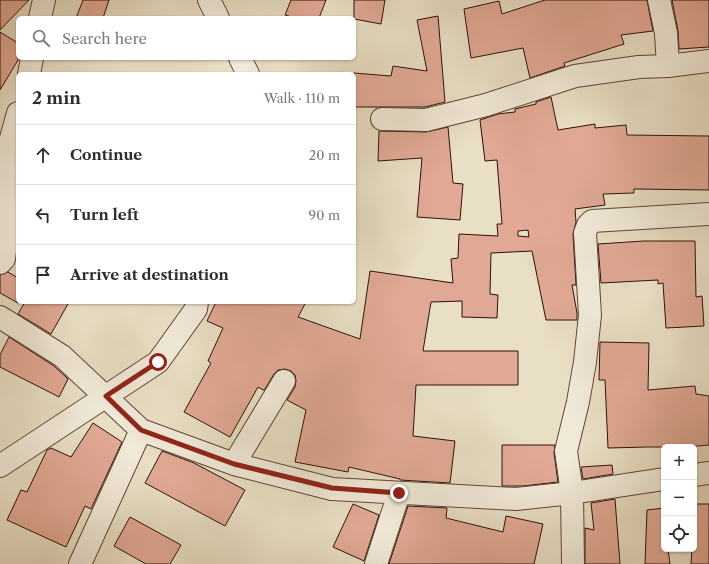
<!DOCTYPE html>
<html lang="en">
<head>
<meta charset="utf-8">
<style>
  :root { --surface:#fff; --page:#f7f7f7; --text:#2b2b33; --muted:#7c7c81; --line:#e1e1e2 }
  body { margin:0; font-family:"Libre Caslon Text",serif; background:var(--page); color:var(--text) }
  .controls { position:absolute; right:12px; bottom:12px; display:grid; overflow:hidden; border-radius:6px; box-shadow:0 1px 3px #0004 }
  .controls button { width:36px; height:36px; display:grid; place-items:center; padding:0; border:0; border-bottom:1px solid var(--line); background:var(--surface); color:var(--text); font:20px sans-serif }
  .stop { position:absolute; width:12px; height:12px; margin:-9px; border:3px solid #8f2418; border-radius:50%; background:#fff }
  .stop.end { background:#8f2418; border-color:#fff; box-shadow:0 1px 4px #0008 }
  .list { margin:0; padding:0; list-style:none }
  h2 { display:flex; justify-content:space-between; align-items:center; height:52px; margin:0; padding:0 16px; font-size:17px }
  h2 small { font-size:13px; font-weight:400; color:var(--muted) }
  .list li { display:grid; grid-template-columns:26px 1fr auto; gap:12px; align-items:center; box-sizing:border-box; height:60px; padding:0 16px; border-top:1px solid var(--line) }
  .list b { display:block; font-size:15px; white-space:nowrap }
  .list em { font-size:13px; font-style:normal; color:var(--muted) }
  .icon { flex:none; width:22px; height:22px; fill:none; stroke:currentColor; stroke-width:2; stroke-linecap:round; stroke-linejoin:round }
  .map { position:relative; flex:none; width:709px; height:564px; overflow:hidden }
  .search { position:absolute; background:var(--surface); box-shadow:0 1px 3px #0004; left:16px; top:16px; width:340px; height:44px; display:flex; align-items:center; gap:10px; box-sizing:border-box; padding:0 14px; border-radius:6px; color:var(--muted); font-size:15px }
  .panel { position:absolute; background:var(--surface); box-shadow:0 1px 3px #0004; left:16px; top:72px; width:340px; height:232px; border-radius:6px }
  .map>svg:first-child { display:block }
</style>
</head>
<body>
<div class="map">
<svg width="709" height="564" viewBox="0 0 709 564">
  <rect width="100%" height="100%" fill="#e9dfc5"/>
  <filter id="stains"><feTurbulence type="fractalNoise" baseFrequency=".005" numOctaves="4"/><feColorMatrix values="0 0 0 0 .2 0 0 0 0 .09 0 0 0 0 .02 0 0 0 .5 -.17"/></filter>
  <radialGradient id="worn" r=".72"><stop offset=".6" stop-color="#630" stop-opacity="0"/><stop offset="1" stop-color="#630" stop-opacity=".3"/></radialGradient>
  <path fill="#e1a995" stroke="#2f1106" fill-rule="evenodd" d="M0,0H29L0,30Z
    M83,0H109L103,18H76Z
    M291,0H326L319,18H295L285,15Z
    M354,0H385L381,24L354,19Z
    M545,0H647L653,31L621,35L624,44L564,63L565,66L530,78L523,48L471,58L464,9L499,1L502,14Z
    M672,0H709V47L679,49L678,31Z
    M438,16L445,102L425,107H354V73L391,76L393,66L427,71L417,20Z
    M0,32L18,43V60L0,90Z
    M551,97L558,130L595,124V128L626,125L627,135L709,136V190L634,189V193L603,194L605,205L575,209L576,222L573,234L576,285H572L577,313V320H546L532,251L491,253L490,294L498,295L497,318L462,317V301L431,302L423,351H518V385H416L413,436L455,441L450,483L400,480V479L349,467L348,472L295,462L306,410L287,400L295,387L296,381L295,375L291,371L285,369L278,370L274,374L265,389L263,390L258,387L230,437L184,412L211,363L208,361L223,328L207,321L216,302H306L298,317L360,339L370,271L453,283L451,259L458,258L459,234L498,236L497,224H502L497,160L485,161L480,120L498,114L515,112V109L536,104V102ZM528,230L529,237L518,236V231Z
    M448,127L453,183L463,184L460,220L417,217L422,158L378,161L379,131L426,132Z
    M644,241H695L696,297L702,296L704,326L666,328L663,283L658,284V280L601,283L598,244Z
    M8,272L18,278V303L0,293V275Z
    M25,302H69L51,334L18,314Z
    M9,337L54,366L68,379L59,397L0,367V355Z
    M600,342L649,343L648,390L695,386L696,394L709,396V445L685,447H648L608,448L605,380H599Z
    M93,423L122,442L91,509L85,506L66,547L7,520L21,490L27,492L47,450L51,448L71,457Z
    M502,445H555L554,453L558,482L523,486H502Z
    M162,451L194,463L245,490L225,526L145,483Z
    M612,465L613,474L583,479L581,467Z
    M615,499L620,564H585V528L594,530L591,503Z
    M353,504L379,515L364,561L333,547Z
    M695,504H709V564H691L692,549H694Z
    M408,506L447,508L446,518L503,532L506,516L543,524L534,564H389Z
    M664,508V549H668L670,564H645L647,510Z
    M130,517L181,545L170,564H146L114,546Z"/>
  <g fill="none" stroke-linecap="round" stroke-linejoin="round">
    <g stroke="#5e4436" stroke-width="24">
      <path id="minor" d="M209,0L218,18
        M659,0L666,33L668,66
        M40,18L44,0
        M240,58L248,74
        M29,74L32,58
        M382,119L426,120L486,105L575,76L639,67L668,66L709,61
        M0,263L4,259L8,228L5,160L18,113
        M0,317L62,356L141,430L234,464L332,489L516,499L572,493L664,479
        M234,464L284,381
        M0,466L158,362L196,309L197,302
        M694,475L709,473
        M80,564L141,430
        M376,564L399,493
        M573,564L572,493L566,451L578,402L585,362L590,315L585,233L588,225L592,221L709,214"/>
    </g>
    <use href="#minor" stroke="#f1ead9" stroke-width="22"/>
  </g>
  <g fill="none" stroke-linecap="round" stroke-linejoin="round">
    <path stroke="#8f2418" stroke-width="5" d="M158,362L106,396L141,430L234,464L332,488L399,493"/>
  </g>
  <rect width="100%" height="100%" filter="url(#stains)"/>
  <rect width="100%" height="100%" fill="url(#worn)"/>
</svg>
<div class="controls">
<button>+</button>
<button>−</button>
<button><svg class="icon" aria-label="locate" viewBox="0 0 24 24"><circle cx="12" cy="12" r="6"/><path d="M12 2v4M12 18v4M2 12h4M18 12h4"/></svg></button>
</div>
<div class="stop" style="left:158px;top:362px"></div>
<div class="stop end" style="left:399px;top:493px"></div>
<div class="search"><svg class="icon" aria-label="search" viewBox="0 0 24 24"><circle cx="10" cy="10" r="6"/><path d="M15 15l6 6"/></svg>Search here</div>
<section class="panel">
<h2>2 min<small>Walk · 110 m</small></h2>
<ul class="list">
<li><svg class="icon" aria-label="ahead" viewBox="0 0 24 24"><path d="M12 20V5M6 11l6-6 6 6"/></svg><div><b>Continue</b></div><em>20 m</em></li>
<li><svg class="icon" aria-label="left" viewBox="0 0 24 24"><path d="M17 20v-9H6M10 6l-5 5 5 5"/></svg><div><b>Turn left</b></div><em>90 m</em></li>
<li><svg class="icon" aria-label="arrive" viewBox="0 0 24 24"><path d="M6 21V4h12l-3 4 3 4H6"/></svg><div><b>Arrive at destination</b></div></li>
</ul>
</section>
</div>
</body>
</html>
